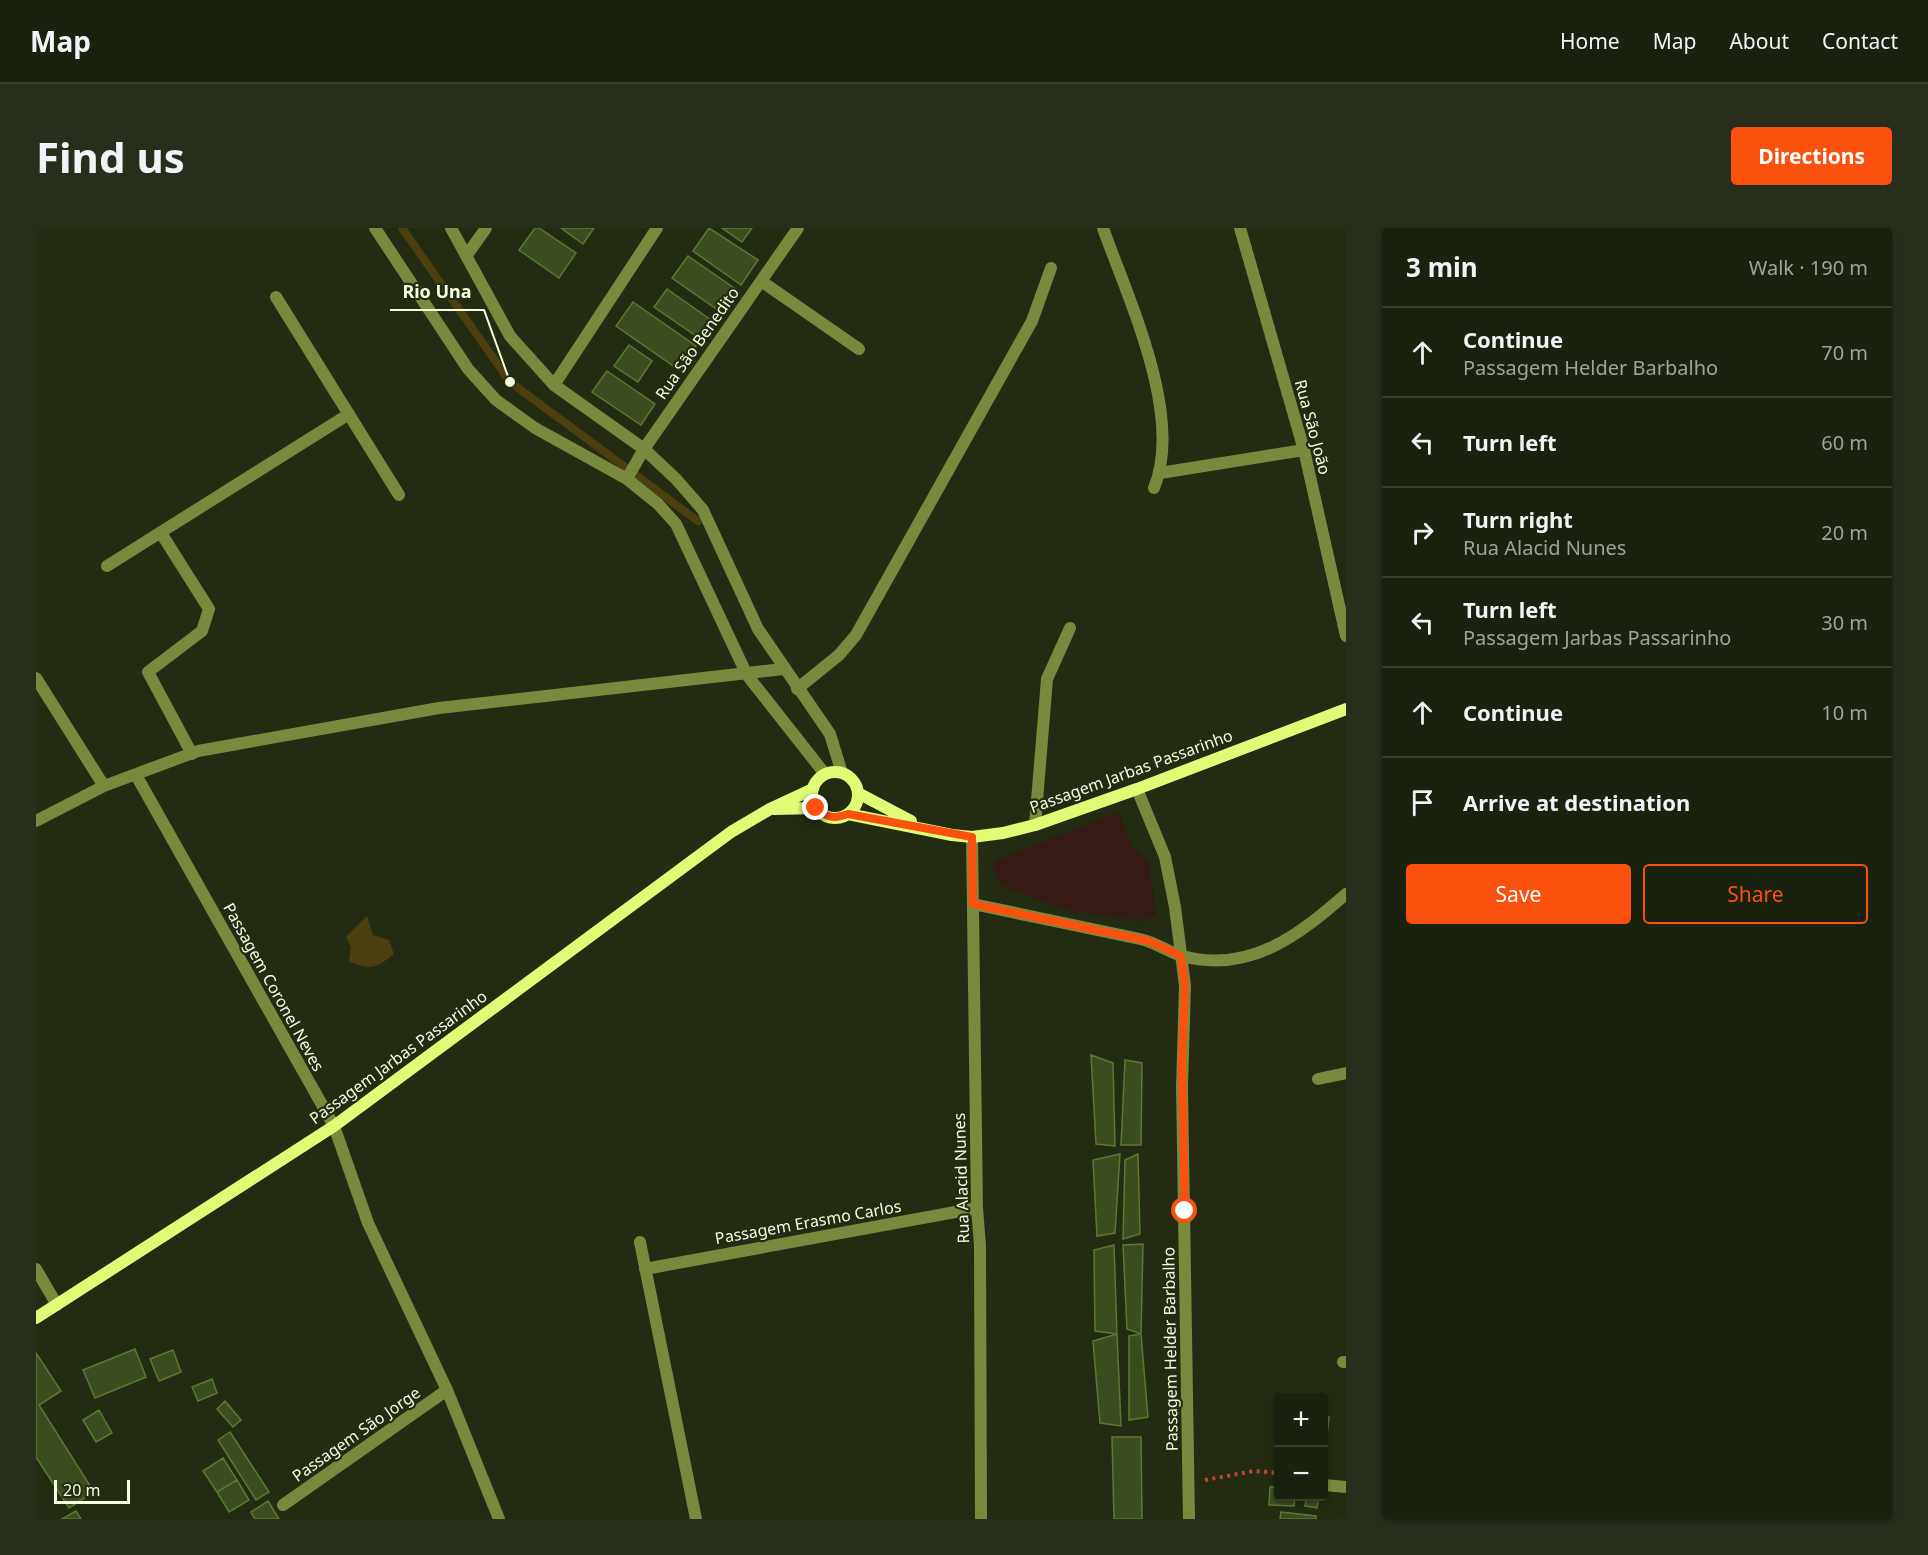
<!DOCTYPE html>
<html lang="en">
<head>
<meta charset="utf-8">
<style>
  :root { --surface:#1a210e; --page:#272e1c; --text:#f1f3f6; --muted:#9fa39e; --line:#383e2e; --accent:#fa510e }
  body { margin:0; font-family:"Noto Sans",sans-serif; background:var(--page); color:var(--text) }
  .controls { position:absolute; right:18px; bottom:18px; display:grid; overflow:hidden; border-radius:6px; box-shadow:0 2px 4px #0004 }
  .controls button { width:54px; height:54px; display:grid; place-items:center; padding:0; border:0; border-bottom:2px solid var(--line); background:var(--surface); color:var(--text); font:30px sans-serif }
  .scale { position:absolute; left:18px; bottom:15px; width:76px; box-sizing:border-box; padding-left:6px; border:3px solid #f5fede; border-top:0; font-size:16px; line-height:21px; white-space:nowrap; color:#f5fede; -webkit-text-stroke:4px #232c12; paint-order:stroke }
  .stop { position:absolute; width:18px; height:18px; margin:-14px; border:4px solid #fa510e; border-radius:50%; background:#fff }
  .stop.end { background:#fa510e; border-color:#fff; box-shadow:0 2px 6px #0008 }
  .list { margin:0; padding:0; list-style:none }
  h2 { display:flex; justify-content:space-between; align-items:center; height:78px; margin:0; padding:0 24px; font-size:26px }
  h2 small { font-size:20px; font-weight:400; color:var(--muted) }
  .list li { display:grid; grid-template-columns:39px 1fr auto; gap:18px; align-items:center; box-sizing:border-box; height:90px; padding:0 24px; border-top:2px solid var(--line) }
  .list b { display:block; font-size:22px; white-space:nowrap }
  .list p { margin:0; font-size:20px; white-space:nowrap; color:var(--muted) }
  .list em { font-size:20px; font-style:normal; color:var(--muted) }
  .actions { display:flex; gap:12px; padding:18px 24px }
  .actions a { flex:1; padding:14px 0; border:2px solid var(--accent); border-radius:6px; text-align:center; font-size:21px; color:var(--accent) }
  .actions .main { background:var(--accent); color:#fff }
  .icon { flex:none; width:33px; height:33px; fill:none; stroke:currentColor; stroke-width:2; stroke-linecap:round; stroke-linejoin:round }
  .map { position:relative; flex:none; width:1310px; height:1291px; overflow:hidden; border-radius:6px }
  header { display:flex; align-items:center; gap:36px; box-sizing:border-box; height:84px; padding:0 30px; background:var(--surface); border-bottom:2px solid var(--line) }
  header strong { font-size:28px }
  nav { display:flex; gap:33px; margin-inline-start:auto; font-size:21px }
  .intro { display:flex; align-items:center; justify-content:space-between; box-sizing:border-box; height:144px; padding:0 36px }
  h1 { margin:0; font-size:42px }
  .button { padding:15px 27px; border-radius:6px; background:var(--accent); color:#fff; font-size:21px; font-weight:700 }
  main { display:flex; gap:36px; padding:0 36px }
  aside { flex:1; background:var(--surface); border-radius:6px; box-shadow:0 2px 4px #0004 }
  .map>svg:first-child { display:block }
</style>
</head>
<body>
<header>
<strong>Map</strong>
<nav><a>Home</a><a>Map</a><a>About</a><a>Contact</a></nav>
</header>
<div class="intro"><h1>Find us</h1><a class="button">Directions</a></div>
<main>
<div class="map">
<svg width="1310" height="1291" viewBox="0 0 1310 1291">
  <rect width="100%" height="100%" fill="#232c12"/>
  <path fill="#361a15" d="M1082,584L1097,620L1113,635L1120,687L1106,693L1028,681L965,657L956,639L962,632Z"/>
  <path fill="#4a3f0d" d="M331,688L337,707L353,712L358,726C341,740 333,743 313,733L315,719L310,709Z"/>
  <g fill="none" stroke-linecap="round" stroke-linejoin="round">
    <path stroke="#4a3f0d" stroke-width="8" d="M366,0L474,154L662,293"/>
  </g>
  <path fill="#3b4c1f" stroke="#5d7831" stroke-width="1.5" d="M499,0H503L540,25L523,50L483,22Z
    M525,0H558L547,16Z
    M673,0L722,32L705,57L657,23Z
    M686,0H716L706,14Z
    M652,28L701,62L686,85L636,50Z
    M631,61L675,92L663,110L618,79Z
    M597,74L660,118L643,142L580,98Z
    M593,117L616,133L602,154L578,138Z
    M571,143L619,176L605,197L556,164Z
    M1055,827L1077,835L1079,918L1060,916Z
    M1089,832L1106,835L1105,917H1085Z
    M1084,926L1079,1005L1061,1008L1057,932Z
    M1102,926L1104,1006L1087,1011L1089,932Z
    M1107,1016L1105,1106L1091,1101L1087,1017Z
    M1078,1017L1081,1106L1059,1103L1058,1022Z
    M1081,1106L1085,1198L1064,1195L1057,1113Z
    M1105,1106L1112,1189L1093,1192V1108Z
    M99,1121L110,1149L59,1170L47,1142Z
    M137,1122L145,1144L123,1153L114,1131Z
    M0,1125L25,1163L3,1177L58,1264L33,1280L0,1229Z
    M176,1151L181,1165L162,1173L156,1159Z
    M189,1173L205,1192L197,1199L181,1181Z
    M63,1182L76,1205L60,1214L47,1192Z
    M1288,1188L1293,1189L1288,1237Z
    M194,1204L233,1264L220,1272L182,1212Z
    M1076,1209H1105L1106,1291H1078Z
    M187,1230L201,1252L181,1264L167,1243Z
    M201,1252L213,1272L193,1284L181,1264Z
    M1234,1259H1242V1268H1259L1258,1278L1233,1277Z
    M1271,1268H1283L1281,1280L1269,1278Z
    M232,1273L243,1291H219L215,1284Z
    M40,1283L45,1291H26Z
    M1245,1284L1280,1288V1291H1244Z"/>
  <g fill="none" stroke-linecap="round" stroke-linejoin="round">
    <path stroke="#bc4534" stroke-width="4" stroke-dasharray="3 4.5" stroke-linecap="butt" d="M1169,1252L1218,1243L1242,1245"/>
    <path stroke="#79893e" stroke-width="12" d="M999,597L1011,451L1034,400"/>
    <path stroke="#79893e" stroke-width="12" d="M1067,0C1092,71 1148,187 1118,260
      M1204,0L1268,222L1310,408
      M431,27L450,0
      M725,53L823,121
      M240,69L363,267
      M518,157L621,0
      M608,221L762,0
      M1124,245L1268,222
      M125,305L173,381L166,403L112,444L156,526
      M71,338L313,186
      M0,450L68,558
      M761,461L803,427L820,407L996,93L1015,40
      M100,547L298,898L332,995L411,1162L463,1291
      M1101,561L1129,629L1139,679L1149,758L1146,859L1153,1291
      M0,593L68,558L162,523L403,480L747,441
      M936,609L941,980L944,1018L945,1291
      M937,676C993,688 1048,699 1104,711C1119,714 1132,724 1146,728C1214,746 1263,707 1310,666
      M1282,851L1310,845
      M604,1014L660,1291
      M0,1041L21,1077
      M609,1041L941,980
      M1307,1134H1310
      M1288,1257L1310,1259
      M247,1277L411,1162"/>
    <path stroke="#79893e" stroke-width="12" d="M339,0L432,141L460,172L499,200L591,251L622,276L640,296L711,447L789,546
      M415,0L474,108L518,157L608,221L640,251L667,282L722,401L794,506L806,545
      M593,247L608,221"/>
    <path stroke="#e0fc77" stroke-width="12" d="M776 567a23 23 0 1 1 46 0a23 23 0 1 1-46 0Z
      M822,565L875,593
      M738,581L780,580
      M812,586L916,607L936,609L967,605L999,597L1101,561L1310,481
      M0,1090L298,898L695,604L734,581L777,561"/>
  </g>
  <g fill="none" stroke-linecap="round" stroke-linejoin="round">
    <path stroke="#fa510e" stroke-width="8" d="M780,580C791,590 798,591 812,586L936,609L937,676L1113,713L1145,728L1149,758L1146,832L1149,983"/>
  </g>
  <g text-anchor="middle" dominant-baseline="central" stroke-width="4.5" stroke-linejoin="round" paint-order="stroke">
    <g font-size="16" fill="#f5fede" stroke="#232c12">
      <text transform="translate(661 115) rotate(-55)">Rua São Benedito</text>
      <text transform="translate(1277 199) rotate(75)">Rua São João</text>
      <text transform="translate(1095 543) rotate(-20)">Passagem Jarbas Passarinho</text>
      <text transform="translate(238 759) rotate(61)">Passagem Coronel Neves</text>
      <text transform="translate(362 829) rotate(-36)">Passagem Jarbas Passarinho</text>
      <text transform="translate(925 950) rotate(-92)">Rua Alacid Nunes</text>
      <text transform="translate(772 994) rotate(-10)">Passagem Erasmo Carlos</text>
      <text transform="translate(1134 1121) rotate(-91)">Passagem Helder Barbalho</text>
      <text transform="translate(320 1206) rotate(-35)">Passagem São Jorge</text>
    </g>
  </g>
  <path fill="none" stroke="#f5fede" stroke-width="2" d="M474 154L448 82H354"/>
  <circle fill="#f5fede" stroke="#232c12" stroke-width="2" cx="474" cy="154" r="6"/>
  <g font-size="18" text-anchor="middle" font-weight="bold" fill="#f5fede" stroke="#232c12" stroke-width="4.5" stroke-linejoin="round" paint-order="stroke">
    <text x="401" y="70">Rio Una</text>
  </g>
</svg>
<div class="controls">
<button>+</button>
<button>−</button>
</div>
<div class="scale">20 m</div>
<div class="stop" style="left:1149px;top:983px"></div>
<div class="stop end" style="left:780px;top:580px"></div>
</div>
<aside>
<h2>3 min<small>Walk · 190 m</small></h2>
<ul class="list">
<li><svg class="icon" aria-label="ahead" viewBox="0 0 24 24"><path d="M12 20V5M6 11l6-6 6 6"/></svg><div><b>Continue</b><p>Passagem Helder Barbalho</p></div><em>70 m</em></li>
<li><svg class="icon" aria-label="left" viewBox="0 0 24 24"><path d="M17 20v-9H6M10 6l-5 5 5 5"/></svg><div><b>Turn left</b></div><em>60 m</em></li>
<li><svg class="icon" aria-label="right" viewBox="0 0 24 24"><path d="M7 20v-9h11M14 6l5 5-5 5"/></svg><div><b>Turn right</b><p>Rua Alacid Nunes</p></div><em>20 m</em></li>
<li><svg class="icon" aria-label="left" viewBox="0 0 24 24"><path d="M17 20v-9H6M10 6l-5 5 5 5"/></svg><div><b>Turn left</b><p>Passagem Jarbas Passarinho</p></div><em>30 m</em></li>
<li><svg class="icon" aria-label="ahead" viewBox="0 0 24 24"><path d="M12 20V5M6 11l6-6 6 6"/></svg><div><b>Continue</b></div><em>10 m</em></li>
<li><svg class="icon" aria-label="arrive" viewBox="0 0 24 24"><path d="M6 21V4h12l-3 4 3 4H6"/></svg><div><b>Arrive at destination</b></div></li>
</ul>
<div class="actions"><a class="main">Save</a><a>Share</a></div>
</aside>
</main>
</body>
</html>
